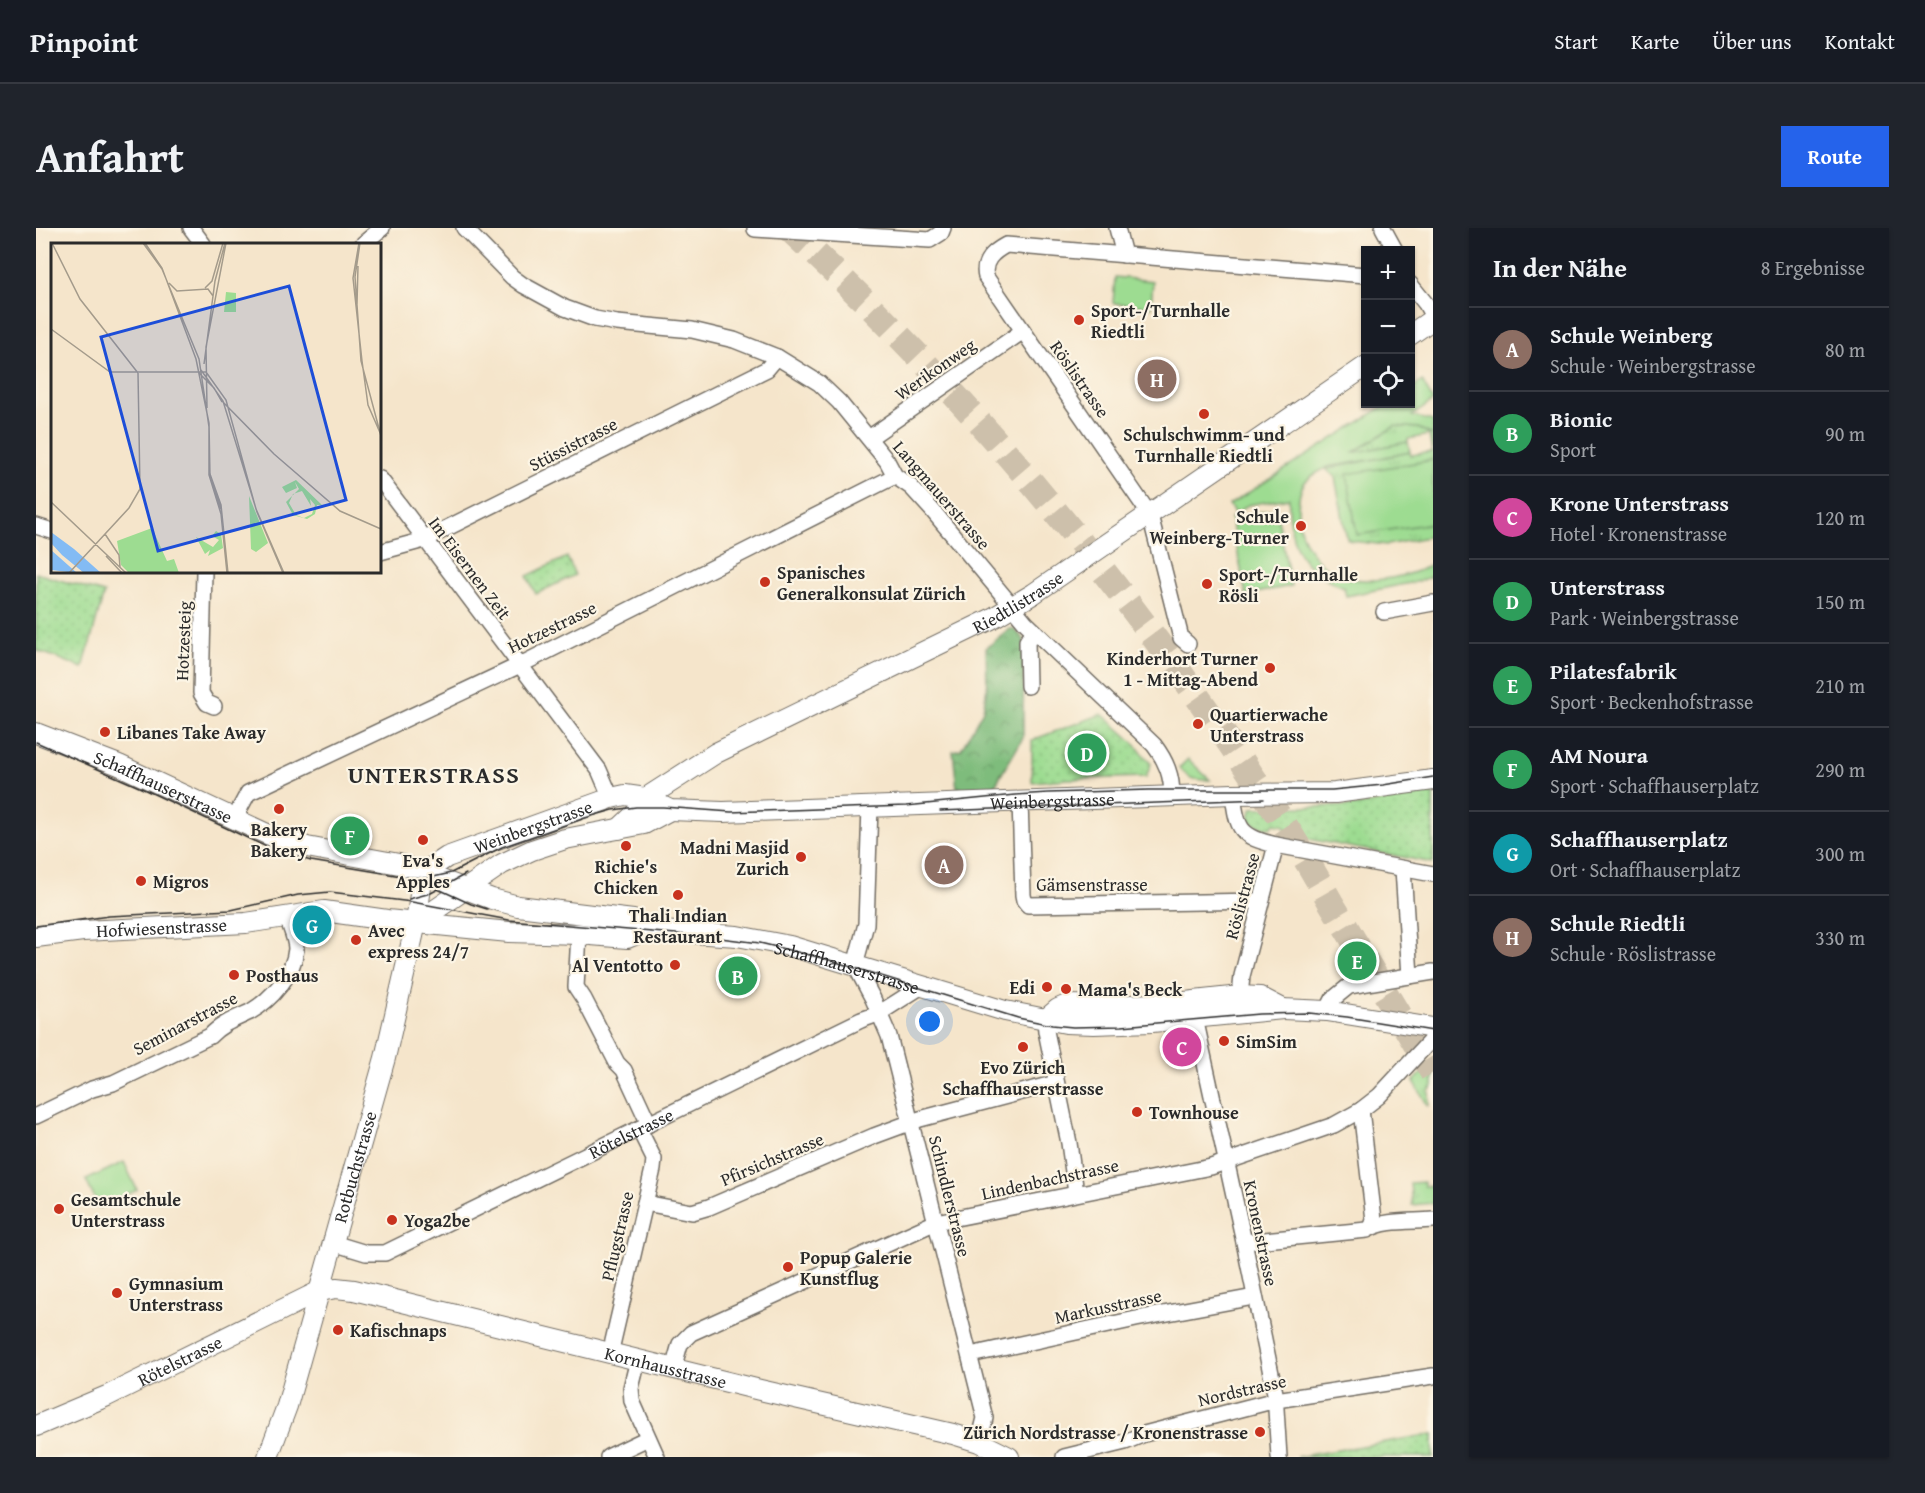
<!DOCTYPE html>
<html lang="de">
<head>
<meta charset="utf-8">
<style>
  :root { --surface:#171b24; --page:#20242c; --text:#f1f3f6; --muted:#9ea1a6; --line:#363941; --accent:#2563eb }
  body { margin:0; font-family:"Gentium Book Plus",serif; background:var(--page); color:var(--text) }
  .controls { position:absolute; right:18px; top:18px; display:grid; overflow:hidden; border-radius:0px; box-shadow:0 2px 4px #0004 }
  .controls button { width:54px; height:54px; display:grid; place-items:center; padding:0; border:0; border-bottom:2px solid var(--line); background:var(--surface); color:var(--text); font:30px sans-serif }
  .you { position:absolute; left:894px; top:794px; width:21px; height:21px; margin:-15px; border:4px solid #fff; border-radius:50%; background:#1a73e8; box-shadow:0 0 0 9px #1a73e833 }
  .badge { display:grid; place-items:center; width:39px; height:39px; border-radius:50%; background:var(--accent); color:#fff; font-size:20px; font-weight:700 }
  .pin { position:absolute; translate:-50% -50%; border:3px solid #fff; box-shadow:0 2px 6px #0006 }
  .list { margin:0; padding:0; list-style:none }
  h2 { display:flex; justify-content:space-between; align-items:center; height:78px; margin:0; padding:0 24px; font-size:26px }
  h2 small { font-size:20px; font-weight:400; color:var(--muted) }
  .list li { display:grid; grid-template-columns:39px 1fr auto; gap:18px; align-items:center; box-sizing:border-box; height:84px; padding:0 24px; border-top:2px solid var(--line) }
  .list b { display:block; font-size:22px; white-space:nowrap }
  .list p { margin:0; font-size:20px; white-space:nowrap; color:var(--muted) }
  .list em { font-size:20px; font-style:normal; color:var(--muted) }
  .icon { flex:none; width:33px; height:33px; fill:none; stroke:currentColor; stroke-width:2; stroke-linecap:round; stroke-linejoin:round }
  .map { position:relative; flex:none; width:1397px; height:1229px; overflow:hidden; border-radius:0px }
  header { display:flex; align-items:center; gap:36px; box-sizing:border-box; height:84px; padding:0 30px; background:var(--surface); border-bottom:2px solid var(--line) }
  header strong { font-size:28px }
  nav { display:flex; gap:33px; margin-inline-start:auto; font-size:21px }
  .intro { display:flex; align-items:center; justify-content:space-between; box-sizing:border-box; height:144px; padding:0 36px }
  h1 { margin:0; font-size:42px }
  .button { padding:15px 27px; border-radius:0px; background:var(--accent); color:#fff; font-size:21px; font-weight:700 }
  main { display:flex; gap:36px; padding:0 36px }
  aside { flex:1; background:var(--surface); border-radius:0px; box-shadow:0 2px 4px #0004 }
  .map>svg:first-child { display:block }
</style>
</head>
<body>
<header>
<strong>Pinpoint</strong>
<nav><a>Start</a><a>Karte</a><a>Über uns</a><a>Kontakt</a></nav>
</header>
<div class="intro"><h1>Anfahrt</h1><a class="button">Route</a></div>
<main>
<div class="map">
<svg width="1397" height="1229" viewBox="0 0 1397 1229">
  <defs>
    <pattern id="grass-tufts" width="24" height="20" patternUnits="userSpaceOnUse" patternTransform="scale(1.5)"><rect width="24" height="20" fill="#9ddc91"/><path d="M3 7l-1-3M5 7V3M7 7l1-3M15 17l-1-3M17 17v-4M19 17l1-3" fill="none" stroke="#87bd7d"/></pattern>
    <pattern id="forest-crowns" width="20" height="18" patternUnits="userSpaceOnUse" patternTransform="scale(1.5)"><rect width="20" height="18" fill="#7ebc7b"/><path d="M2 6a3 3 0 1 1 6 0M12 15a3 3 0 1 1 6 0" fill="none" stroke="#679965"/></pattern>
    <pattern id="park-dots" width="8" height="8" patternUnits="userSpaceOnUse" patternTransform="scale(1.5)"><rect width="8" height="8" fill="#9ddc91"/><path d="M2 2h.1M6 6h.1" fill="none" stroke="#87bd7d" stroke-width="1.8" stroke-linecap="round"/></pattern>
  </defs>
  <rect width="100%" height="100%" fill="#fcf5e5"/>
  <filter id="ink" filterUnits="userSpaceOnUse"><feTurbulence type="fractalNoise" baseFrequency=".0167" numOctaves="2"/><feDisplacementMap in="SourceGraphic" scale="12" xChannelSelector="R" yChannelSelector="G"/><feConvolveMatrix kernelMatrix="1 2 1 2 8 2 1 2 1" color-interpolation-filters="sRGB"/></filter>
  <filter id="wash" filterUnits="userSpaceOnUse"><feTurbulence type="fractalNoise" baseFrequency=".008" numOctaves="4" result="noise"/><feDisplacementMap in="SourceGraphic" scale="24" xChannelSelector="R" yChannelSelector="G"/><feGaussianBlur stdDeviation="1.35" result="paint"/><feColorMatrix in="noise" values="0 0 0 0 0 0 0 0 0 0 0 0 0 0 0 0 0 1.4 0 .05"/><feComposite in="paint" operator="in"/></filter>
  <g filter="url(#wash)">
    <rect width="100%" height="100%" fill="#f5e5cb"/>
    <path fill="url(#grass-tufts)" stroke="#64845e" stroke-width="1.5" d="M1359,198L1382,200L1397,207V308L1351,317L1315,313L1311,311L1299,249L1290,241L1374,224L1375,227L1396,224L1393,207L1372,211V214L1315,226Z
      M1397,834V858L1393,863V877L1392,878L1378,853Z
      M1388,954V958H1397V975L1376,977L1374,955Z"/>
    <path fill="url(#forest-crowns)" stroke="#547453" stroke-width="1.5" d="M974,401H978L988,411L987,510L958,559L921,561L917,523L925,521L947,482L951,460L950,420Z"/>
    <path fill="url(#park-dots)" stroke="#64845e" stroke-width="1.5" d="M531,329L539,347L500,366L491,348Z
      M0,345L68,365L47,440L0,422Z
      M1066,486L1097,514L1115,536L1110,549L1032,551L996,554V512Z
      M1397,565V635L1273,611L1249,602V598L1238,596L1235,600C1223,598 1206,597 1217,580L1318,578Z
      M1397,1206V1229H1260Z"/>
    <path fill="#9ddc91" stroke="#64845e" stroke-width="1.5" d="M1079,49L1117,53L1115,79L1077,75Z
      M1386,153L1397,173L1376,188L1397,193V207L1382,200L1359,198L1316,225L1372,214L1374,224C1354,228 1335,232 1315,235C1308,237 1299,237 1292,239C1286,242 1273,249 1269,254C1263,262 1262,277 1262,285C1263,316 1286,346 1317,351C1341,355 1375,348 1397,336V348L1384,353L1310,368L1308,359C1264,342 1252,316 1253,270L1212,277L1199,286L1193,277L1351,176H1374L1375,161Z
      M1397,232V295L1321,307L1311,246Z
      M1240,281L1255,358L1210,367L1195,290Z
      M1152,531L1174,552C1156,551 1156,553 1143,540Z
      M1212,633L1216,634C1222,640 1219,648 1217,656L1208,657L1209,636Z
      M88,934L101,962L63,980L50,952Z"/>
  </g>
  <g filter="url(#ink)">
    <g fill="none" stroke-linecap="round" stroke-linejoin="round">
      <path stroke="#cdc0ab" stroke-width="26" stroke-dasharray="26 13" stroke-linecap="butt" d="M752,0C939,171 1104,376 1242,587C1261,615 1278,645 1295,675C1329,731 1363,788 1397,845"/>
      <g stroke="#726c63" stroke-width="18">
        <g id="minor">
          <path d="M155,0L167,16"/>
          <path d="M428,0L476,49L487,57L529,80L559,91L581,95L656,102L698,112L741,129L783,155L803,174L851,233L859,248L875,259L896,282L990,395L1118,517C1130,533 1136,547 1136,568"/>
          <path d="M1081,0L1088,27"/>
          <path d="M1347,0L1359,22"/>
          <path d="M719,1L894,12L905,5L907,0"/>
          <path d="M327,16L346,0"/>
          <path d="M1374,56L1390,76L1397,89"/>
          <path d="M833,210L987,103"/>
          <path d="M344,251L563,542L575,570"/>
          <path d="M0,298L16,303"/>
          <path d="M344,324L388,312L405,303L731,141L741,129"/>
          <path d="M168,344L165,465L171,475L178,478"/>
          <path d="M1348,384L1397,375"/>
          <path d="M1152,416L1145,410L1114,287L950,49C946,33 957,24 970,17L1330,47"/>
          <path d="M992,458L991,413L998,403"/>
          <path d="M1197,566C1201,601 1204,609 1240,617L1397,646"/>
          <path d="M984,573L987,667L988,672L992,677L1225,673"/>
          <path d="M834,579L830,696L819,737L837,771L853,808L949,1190L943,1214"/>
          <path d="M201,591L204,580L212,565L484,437L859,248"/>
          <path d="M1367,641L1374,748"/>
          <path d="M543,706L540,759L548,771L581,835L588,842L613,896"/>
          <path d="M1204,768L1206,748L1240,617"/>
          <path d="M1291,783L1297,771L1313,758L1397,744"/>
          <path d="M1159,790L1208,1014L1239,1165L1243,1229"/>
          <path d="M1009,792L1010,803L1033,915L1040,965"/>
          <path d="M1325,882L1338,992L1336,998"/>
          <path d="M0,888L56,861L77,855L174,808C185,796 199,791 214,784C235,772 258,746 260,721C260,711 254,699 251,689"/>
          <path d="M609,975L656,984L673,979L838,908L884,891L1020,855"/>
          <path d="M1208,1014L1331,1002C1349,991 1376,994 1397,992"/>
          <path id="s1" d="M297,1015L330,1025H349L825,792L842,786L886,758"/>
          <path d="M574,1126L617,941L618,931L603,901"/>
          <path d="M934,1127L1100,1091L1218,1069"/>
          <path d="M602,1132L595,1160L596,1173L621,1229"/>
          <path d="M637,1141L644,1116L655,1105L900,994L1175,939L1298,897L1325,882L1343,868L1394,813L1397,801"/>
          <path d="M572,1229L612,1210"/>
          <path d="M1028,1229L1089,1214L1108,1206L1240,1172L1397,1148"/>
        </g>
      </g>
      <g stroke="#726c63" stroke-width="22">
        <g id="tertiary">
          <path d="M1374,107L1397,91"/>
          <path id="s2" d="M0,505L83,537L231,606L271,619L363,636L456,671L482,678L597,692L610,702"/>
          <path id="s3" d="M583,601L601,584L610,570L680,525L955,391L997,366L1330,138"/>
          <path id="s4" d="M387,645L411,629L575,570L589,567L610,570L634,582L687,584L1197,566L1299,565L1397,552"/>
          <path d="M380,695L466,636L496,622L529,611L608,596L634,582"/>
          <path id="s5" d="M0,709L47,703L210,695L288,683L351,692L473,704L543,706L591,710L610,702L701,708L754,718L969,783L1030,795L1058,796L1116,794L1247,781"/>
          <path d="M1009,792L1022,781L1031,777L1072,778L1140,775L1204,768L1224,769L1247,781L1291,783L1397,800"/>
          <path id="s6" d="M0,1198L71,1168L284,1063L300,1060L318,1062L724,1162L917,1206L943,1214L973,1229"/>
          <path id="s7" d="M232,1229L251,1178L349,830L380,695L387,645"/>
        </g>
      </g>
      <use href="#minor" stroke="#fff" stroke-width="15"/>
      <use href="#tertiary" stroke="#fff" stroke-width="20"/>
      <g stroke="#2b2b2b" stroke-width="1.5">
        <path d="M0,514L103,559L237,622L275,633L371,649L393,650L415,645L466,619L549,590L577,582L600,579H627L695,584L782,581L870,578L979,567L1012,565L1112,562H1296L1347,557L1397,549"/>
        <path d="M904,583L1228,571"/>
        <path d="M398,659L435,676L451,681"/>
        <path d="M373,671L395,665L430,646"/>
        <path id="s8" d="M0,698L73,688L195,682L262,667L294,664L376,674L473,692L676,709L724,715L790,731L982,790L1016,797L1037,799L1086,798L1223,786L1273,785L1311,789L1397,803"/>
      </g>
    </g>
  </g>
  <g fill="#c8321e" stroke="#fcf5e5" stroke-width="2">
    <circle cx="1043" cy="92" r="6"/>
    <circle cx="1168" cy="186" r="6"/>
    <circle cx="1265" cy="298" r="6"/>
    <circle cx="729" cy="354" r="6"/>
    <circle cx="1171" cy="356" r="6"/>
    <circle cx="1234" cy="440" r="6"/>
    <circle cx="1162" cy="496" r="6"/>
    <circle cx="69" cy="504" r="6"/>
    <circle cx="243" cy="581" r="6"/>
    <circle cx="387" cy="612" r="6"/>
    <circle cx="590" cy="618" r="6"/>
    <circle cx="765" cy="629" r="6"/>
    <circle cx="105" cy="653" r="6"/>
    <circle cx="642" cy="667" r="6"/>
    <circle cx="320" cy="712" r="6"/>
    <circle cx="639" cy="737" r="6"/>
    <circle cx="198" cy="747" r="6"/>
    <circle cx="1011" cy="759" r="6"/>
    <circle cx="1030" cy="761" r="6"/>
    <circle cx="1188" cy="813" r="6"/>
    <circle cx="987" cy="819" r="6"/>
    <circle cx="1101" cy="884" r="6"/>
    <circle cx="23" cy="981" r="6"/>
    <circle cx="356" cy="992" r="6"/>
    <circle cx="752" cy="1039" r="6"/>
    <circle cx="81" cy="1065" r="6"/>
    <circle cx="302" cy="1102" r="6"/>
    <circle cx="1224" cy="1204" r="6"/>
  </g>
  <g text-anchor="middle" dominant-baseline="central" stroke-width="4.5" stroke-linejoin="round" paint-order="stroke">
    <g font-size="18" font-weight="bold" fill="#2b2b2b" stroke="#fcf5e5" text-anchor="start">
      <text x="1055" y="82">Sport-/Turnhalle<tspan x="1055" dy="21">Riedtli</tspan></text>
      <text x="1168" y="206" text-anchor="middle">Schulschwimm- und<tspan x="1168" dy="21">Turnhalle Riedtli</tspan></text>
      <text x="1253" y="288" text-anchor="end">Schule<tspan x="1253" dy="21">Weinberg-Turner</tspan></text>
      <text x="741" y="344">Spanisches<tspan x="741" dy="21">Generalkonsulat Zürich</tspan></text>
      <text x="1183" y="346">Sport-/Turnhalle<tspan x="1183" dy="21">Rösli</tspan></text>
      <text x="1222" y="430" text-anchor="end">Kinderhort Turner<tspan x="1222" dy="21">1 - Mittag-Abend</tspan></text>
      <text x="1174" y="486">Quartierwache<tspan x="1174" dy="21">Unterstrass</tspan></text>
      <text x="81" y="504">Libanes Take Away</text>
      <text x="243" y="601" text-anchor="middle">Bakery<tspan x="243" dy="21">Bakery</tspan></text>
      <text x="753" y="619" text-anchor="end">Madni Masjid<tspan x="753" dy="21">Zurich</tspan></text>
      <text x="387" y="632" text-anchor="middle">Eva's<tspan x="387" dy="21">Apples</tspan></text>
      <text x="590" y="638" text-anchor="middle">Richie's<tspan x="590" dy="21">Chicken</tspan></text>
      <text x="117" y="653">Migros</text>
      <text x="642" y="687" text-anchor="middle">Thali Indian<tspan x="642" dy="21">Restaurant</tspan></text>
      <text x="332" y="702">Avec<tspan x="332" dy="21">express 24/7</tspan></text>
      <text x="627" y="737" text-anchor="end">Al Ventotto</text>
      <text x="210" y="747">Posthaus</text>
      <text x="999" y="759" text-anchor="end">Edi</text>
      <text x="1042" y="761">Mama's Beck</text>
      <text x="1200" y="813">SimSim</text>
      <text x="987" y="839" text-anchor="middle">Evo Zürich<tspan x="987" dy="21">Schaffhauserstrasse</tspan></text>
      <text x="1113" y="884">Townhouse</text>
      <text x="35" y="971">Gesamtschule<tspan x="35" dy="21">Unterstrass</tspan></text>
      <text x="368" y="992">Yoga2be</text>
      <text x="764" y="1029">Popup Galerie<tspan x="764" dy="21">Kunstflug</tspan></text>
      <text x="93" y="1055">Gymnasium<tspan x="93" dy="21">Unterstrass</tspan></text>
      <text x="314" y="1102">Kafischnaps</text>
      <text x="1212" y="1204" text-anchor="end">Zürich Nordstrasse / Kronenstrasse</text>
    </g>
    <g font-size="18" fill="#2b2b2b" stroke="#fcf5e5">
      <text transform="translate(899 141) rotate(-35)">Werikonweg</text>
      <text transform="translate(1044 151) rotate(55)">Röslistrasse</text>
      <text transform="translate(537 216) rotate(-27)">Stüssistrasse</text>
      <text transform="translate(906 267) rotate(49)">Langmauerstrasse</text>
      <text transform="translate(434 340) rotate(53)">Im Eisernen Zeit</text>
      <text stroke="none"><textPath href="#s3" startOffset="462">Riedtlistrasse</textPath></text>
      <text transform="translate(516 399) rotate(-26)">Hotzestrasse</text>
      <text transform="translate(147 413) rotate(-88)">Hotzesteig</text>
      <text stroke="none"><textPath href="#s2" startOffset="138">Schaffhauserstrasse</textPath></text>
      <text stroke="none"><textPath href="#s4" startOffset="648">Weinbergstrasse</textPath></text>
      <text stroke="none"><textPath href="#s4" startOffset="120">Weinbergstrasse</textPath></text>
      <text x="1056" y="656">Gämsenstrasse</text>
      <text transform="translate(1206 668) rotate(-75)">Röslistrasse</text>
      <text stroke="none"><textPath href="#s5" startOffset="126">Hofwiesenstrasse</textPath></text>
      <text stroke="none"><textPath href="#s8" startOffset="820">Schaffhauserstrasse</textPath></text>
      <text transform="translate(149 795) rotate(-28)">Seminarstrasse</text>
      <text stroke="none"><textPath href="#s1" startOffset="327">Rötelstrasse</textPath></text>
      <text transform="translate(736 931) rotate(-23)">Pfirsichstrasse</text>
      <text stroke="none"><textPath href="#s7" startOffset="303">Rotbuchstrasse</textPath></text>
      <text transform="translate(1014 951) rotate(-12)">Lindenbachstrasse</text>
      <text transform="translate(914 968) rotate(76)">Schindlerstrasse</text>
      <text transform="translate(1225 1005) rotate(78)">Kronenstrasse</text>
      <text transform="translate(581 1008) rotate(-77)">Pflugstrasse</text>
      <text transform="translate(1072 1078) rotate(-12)">Markusstrasse</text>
      <text stroke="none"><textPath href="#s6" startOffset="158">Rötelstrasse</textPath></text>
      <text stroke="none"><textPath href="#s6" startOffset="670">Kornhausstrasse</textPath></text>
      <text transform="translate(1206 1162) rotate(-13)">Nordstrasse</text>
    </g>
    <g font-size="24" font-weight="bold" letter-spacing="1.5" fill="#2b2b2b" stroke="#fcf5e5">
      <text x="398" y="546">UNTERSTRASS</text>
    </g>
  </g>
  <g transform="translate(15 15)">
    <rect width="330" height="330" fill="#f5e5cb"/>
    <path d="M165,288L170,291L172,305L157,313L159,307L154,311L145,294L162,304L168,297L161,293Z" fill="#9ddc91"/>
    <path d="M175,49L185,50V69H173ZM198,253L217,300L205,309L200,306ZM101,285L116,318L123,316L128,330H78L70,322L66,298Z" fill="#9ddc91"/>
    <path d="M245,237L271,262H266L264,271L256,276L242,272L235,259L248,246L244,239L246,245L235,250L231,244ZM251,248L260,263L259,256L264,262L261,271L253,275L245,272L238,260L242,251Z" fill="#9ddc91" fill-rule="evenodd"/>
    <path d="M0,289L23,306L50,330H33L11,312L0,300ZM0,307L26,330L0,327Z" fill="#83bbf4"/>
    <path fill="none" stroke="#a49b8b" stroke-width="1.5" d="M1,0L29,56L87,130M92,0L111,26L148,116L158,184V232L170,271L176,330M94,0L111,25L145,116L158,180L159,234L170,266M308,0L302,35L311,118L317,162L330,192M309,0L304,34L310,118L330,193M118,40L126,48L157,46L162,53M154,45L161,38L172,0M306,61L307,23M0,86L59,129H155M153,121L164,38L174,0M150,127L172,158L206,269L232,330M155,129L175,157L205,266L233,330M148,130L163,145L171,159M170,157L223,211L289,268L330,286M156,165L155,104L175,0M159,231L170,262L177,330M0,259L75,330M54,291L68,312L69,324M55,313L71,330M18,330L78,265L89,246L87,130"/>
    <path fill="#1d4ed8" fill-opacity="0.15" stroke="#1d4ed8" stroke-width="3" d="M238,43L295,257L107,308L50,94Z"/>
    <rect width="330" height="330" fill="none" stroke="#2b2b2b" stroke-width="3"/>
  </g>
</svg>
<div class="controls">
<button>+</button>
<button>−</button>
<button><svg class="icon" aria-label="locate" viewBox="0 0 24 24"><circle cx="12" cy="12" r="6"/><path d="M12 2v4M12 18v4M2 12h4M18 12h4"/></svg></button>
</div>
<div class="you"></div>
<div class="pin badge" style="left:908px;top:637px;background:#8d6e63">A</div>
<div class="pin badge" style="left:702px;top:748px;background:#2e9e5b">B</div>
<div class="pin badge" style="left:1146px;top:819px;background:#d1479c">C</div>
<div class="pin badge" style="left:1051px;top:525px;background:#2e9e5b">D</div>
<div class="pin badge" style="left:1321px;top:733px;background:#2e9e5b">E</div>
<div class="pin badge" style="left:314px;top:608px;background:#2e9e5b">F</div>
<div class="pin badge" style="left:276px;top:697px;background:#0f9aa8">G</div>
<div class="pin badge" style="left:1121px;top:151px;background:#8d6e63">H</div>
</div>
<aside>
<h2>In der Nähe<small>8 Ergebnisse</small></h2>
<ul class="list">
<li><span class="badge" style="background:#8d6e63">A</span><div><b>Schule Weinberg</b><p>Schule · Weinbergstrasse</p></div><em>80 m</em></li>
<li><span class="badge" style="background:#2e9e5b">B</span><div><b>Bionic</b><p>Sport</p></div><em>90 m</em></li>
<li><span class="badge" style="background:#d1479c">C</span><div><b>Krone Unterstrass</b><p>Hotel · Kronenstrasse</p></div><em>120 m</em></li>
<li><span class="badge" style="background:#2e9e5b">D</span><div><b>Unterstrass</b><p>Park · Weinbergstrasse</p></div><em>150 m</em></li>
<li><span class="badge" style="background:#2e9e5b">E</span><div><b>Pilatesfabrik</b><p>Sport · Beckenhofstrasse</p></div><em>210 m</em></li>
<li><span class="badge" style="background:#2e9e5b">F</span><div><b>AM Noura</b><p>Sport · Schaffhauserplatz</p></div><em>290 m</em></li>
<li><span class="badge" style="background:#0f9aa8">G</span><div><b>Schaffhauserplatz</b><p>Ort · Schaffhauserplatz</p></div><em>300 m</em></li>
<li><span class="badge" style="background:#8d6e63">H</span><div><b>Schule Riedtli</b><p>Schule · Röslistrasse</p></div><em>330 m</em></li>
</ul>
</aside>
</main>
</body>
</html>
